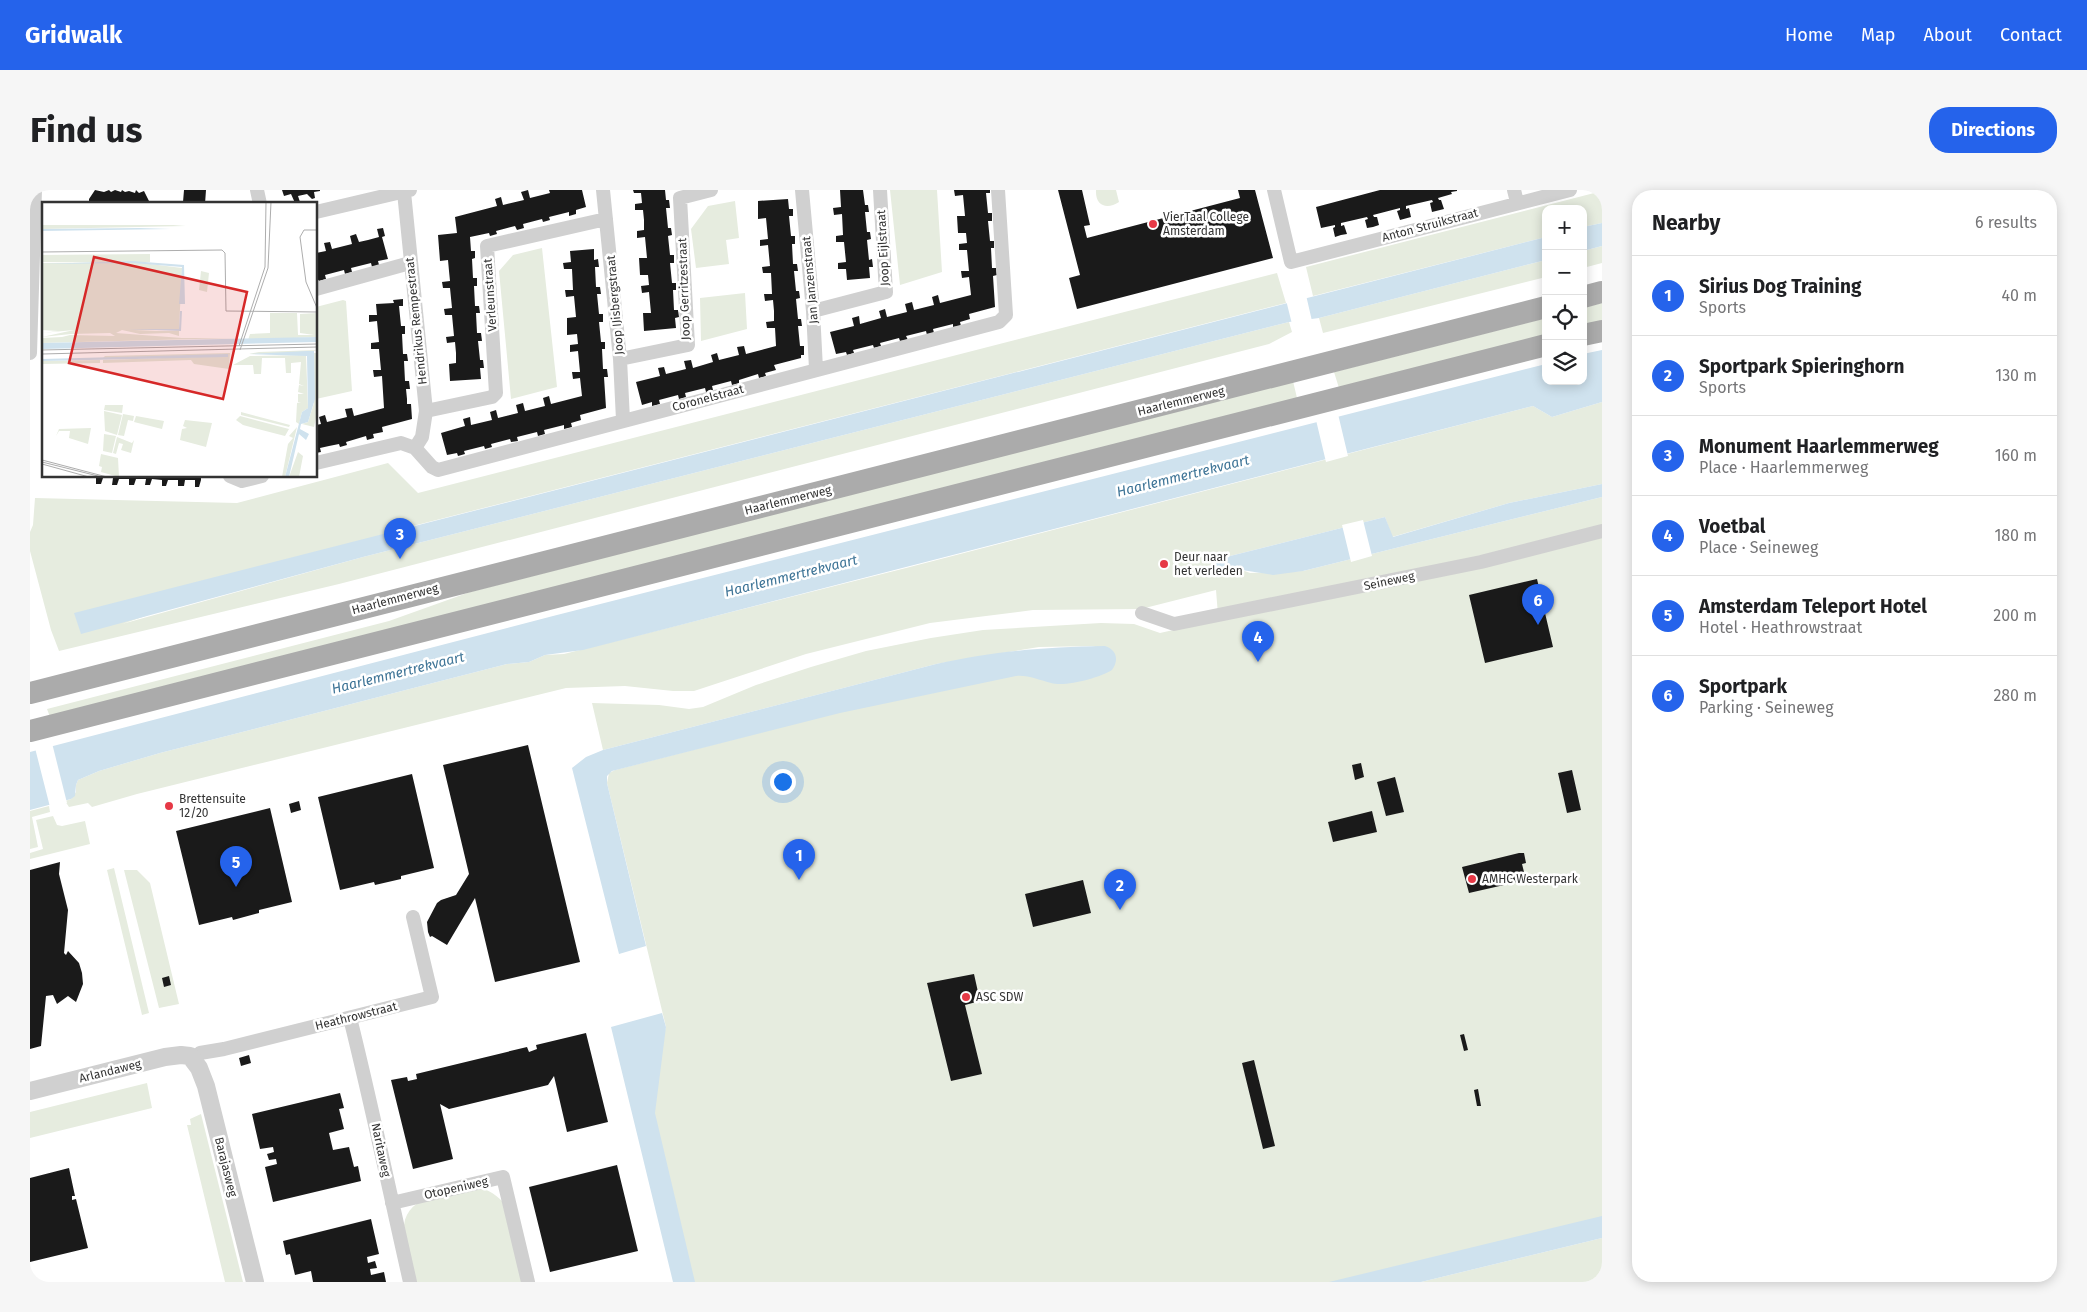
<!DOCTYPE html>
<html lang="en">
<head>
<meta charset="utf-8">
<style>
  :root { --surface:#fff; --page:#f6f6f6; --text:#202124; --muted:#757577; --line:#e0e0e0; --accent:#2563eb }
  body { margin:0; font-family:"Fira Sans",sans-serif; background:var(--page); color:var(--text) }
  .controls { position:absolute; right:15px; top:15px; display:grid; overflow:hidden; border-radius:10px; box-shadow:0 2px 12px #0003 }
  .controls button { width:45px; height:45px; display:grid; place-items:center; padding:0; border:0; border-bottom:1px solid var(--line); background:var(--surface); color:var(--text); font:25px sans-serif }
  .you { position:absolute; left:752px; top:591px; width:18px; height:18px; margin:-12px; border:4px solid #fff; border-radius:50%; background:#1a73e8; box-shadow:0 0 0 8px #1a73e833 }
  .badge { display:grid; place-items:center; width:32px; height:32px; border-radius:50%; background:var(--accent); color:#fff; font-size:16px; font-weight:700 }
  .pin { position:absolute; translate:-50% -41px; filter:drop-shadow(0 1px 2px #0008) }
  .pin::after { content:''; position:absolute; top:26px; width:18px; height:15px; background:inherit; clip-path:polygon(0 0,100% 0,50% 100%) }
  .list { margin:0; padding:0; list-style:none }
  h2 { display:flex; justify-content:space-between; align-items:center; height:65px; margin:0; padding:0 20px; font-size:21px }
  h2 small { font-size:16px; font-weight:400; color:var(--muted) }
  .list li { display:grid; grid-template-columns:32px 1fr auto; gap:15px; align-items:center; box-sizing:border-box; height:80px; padding:0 20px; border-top:1px solid var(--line) }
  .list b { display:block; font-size:19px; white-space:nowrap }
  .list p { margin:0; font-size:16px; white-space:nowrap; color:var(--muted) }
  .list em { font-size:16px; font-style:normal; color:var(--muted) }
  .icon { flex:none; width:28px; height:28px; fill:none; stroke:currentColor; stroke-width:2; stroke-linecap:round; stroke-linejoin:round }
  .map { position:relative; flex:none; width:1572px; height:1092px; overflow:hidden; border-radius:20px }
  header { display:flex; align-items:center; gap:30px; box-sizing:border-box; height:70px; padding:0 25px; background:var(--accent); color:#fff }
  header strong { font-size:24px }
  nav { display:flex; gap:28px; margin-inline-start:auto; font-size:18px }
  .intro { display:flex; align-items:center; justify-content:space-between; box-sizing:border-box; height:120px; padding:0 30px }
  h1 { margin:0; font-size:35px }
  .button { padding:12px 22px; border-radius:20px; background:var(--accent); color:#fff; font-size:18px; font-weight:700 }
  main { display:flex; gap:30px; padding:0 30px }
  aside { flex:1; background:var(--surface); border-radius:20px; box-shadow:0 2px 12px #0003 }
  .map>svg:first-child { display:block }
</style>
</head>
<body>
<header>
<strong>Gridwalk</strong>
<nav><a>Home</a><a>Map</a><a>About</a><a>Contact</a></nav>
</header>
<div class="intro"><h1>Find us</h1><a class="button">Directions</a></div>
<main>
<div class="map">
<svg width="1572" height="1092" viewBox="0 0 1572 1092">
  <rect width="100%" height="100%" fill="#fff"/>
  <path fill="#e6ecdf" d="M860,0H907L912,82L870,95Z
    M1066,0H1086L1089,12C1077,20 1065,16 1066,0Z
    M1572,1V33L1553,37V19H1516V47L1283,106L1276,77Z
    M705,11L709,48L696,50L699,74L666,78L661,39L678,16Z
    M1572,56V73L1553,78V61Z
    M512,58L527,197L481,209L469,81L483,65Z
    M1516,70V87L1293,143L1289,128Z
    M1247,83L1256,113L375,338L92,434L333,367L1259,132L1262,142L1239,154L309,394L29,461L21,440L0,361V342L3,335L5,308L207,313L358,273L388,303Z
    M715,103L717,139L671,151L670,108Z
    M313,110L316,111L322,201L286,209V117Z
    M1572,113V131L1553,136V118Z
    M1516,128V145L1309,198L1304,182Z
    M1263,191L1267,208L20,527L17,519L359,431L440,402Z
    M1572,212V294L1479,313L1362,347L1355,327L1196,367L1180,366L1187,379L1212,380L1220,383L1273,381L1572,307V1033L1330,1092H661L613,918L636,837L577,593L579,583L585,580L1066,456L1009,457L906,474L573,560L562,513L629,515L659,519L673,517L726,495L781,477L836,461L901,448L953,440L1071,433L1104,434L1130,443L1228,421L1188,425L1186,400L1111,419L1003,420L900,433L776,464L664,501H643L595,496L536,498L107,604L62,617L58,613L39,617L35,611L41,609L46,602V595L48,590L69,581L130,563L477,474L499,472L515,465L534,464L876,378L1503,216L1522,227Z
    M19,616L20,622L2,627L8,657L0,659V621Z
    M23,626L27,635L32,636L55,631L60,654L0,669V663L13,659L6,630Z
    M84,678L119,823L112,825L77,680Z
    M94,680H107L120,693L149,814L129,818Z
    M117,893L122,918L0,948V922Z
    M171,924L213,1092H195L157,935H161L160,929Z
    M443,997C456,998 464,1003 473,1012L494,1092H385C382,1079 372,1046 374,1035C378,1004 419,1003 443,997Z
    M1572,1048V1092H1391Z"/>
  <path fill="#cfe2ee" d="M1572,33V56L1553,61V37Z
    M1516,47V70L1289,128L1259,132L333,367L51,444L44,423Z
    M1572,160V212L1522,227L1503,216L553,460L515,465L499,472L477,474L130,563L69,581L48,590L46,595L45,606L41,609L0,620V562L523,426L1516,174V191H1553V164Z
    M1572,294V307L1273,381L1243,385L1212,380L1187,379L1180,366L1196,367L1355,327L1363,347L1479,313Z
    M1075,456C1087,460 1089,470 1082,480C1069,488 1036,497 1021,493C1008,490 999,485 986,486L810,523L582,581L577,586V593L616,756L589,764L542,578L556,567L573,560L906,474C965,461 1015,457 1075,456Z
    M632,823L636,837L625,923L665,1092H643L581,837Z
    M1572,1026V1048L1391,1092H1299Z"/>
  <path fill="#fff" d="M1276,105L1282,131L1262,134L1256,110Z
    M1308,224L1318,266L1296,272L1286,230Z
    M1333,330L1342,366L1321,372L1312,335Z
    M22,553L37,613L20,617L5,558Z"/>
  <path fill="#1a1a1a" d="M65,0L74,2L79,0L81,2L85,0L91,2L92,0L95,2L99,1L105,3L106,0L109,3L114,1L119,11L153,12L154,0H176L175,14H59V9Z
    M252,0H290V1L284,2L285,8L282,9L277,4L268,6L270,12L265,13L261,4L254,6Z
    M498,0L500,8L520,3L519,0H552L556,17L546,20V24L539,26V22L519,27L520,30L513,32L512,29L493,34L494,38L487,40L485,36L466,41L467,44L460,46L459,43L440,47L441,61H445V68L442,69L443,88H447V96H444L445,116H449L450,123H446L447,143H451L452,151H448L450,170H453L454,178H450L451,189L420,191L419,174L426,173V163L425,152L417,153L416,147L424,146L422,125H415L414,119L422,118L420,98H413L412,92L420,91L419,81L418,70L410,71L408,45L427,43L425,27L467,16L465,9L471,7L473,15L494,10L491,2Z
    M603,0H635L636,10H639L640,18H636L638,38H641L642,45L638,46L640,65H644V73H640L642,93H646V100H643L644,120H648L649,127L645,128L646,138L614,141L613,123H621L619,102L612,103L611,96L619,95L618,85H610L609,68H617L615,47L607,48V41L614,40V30L613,20H605V14L612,13L611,3H604Z
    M810,0H833L835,15H838L839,22H835L837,42H840L841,49L837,50L839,70L842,69L843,77H839L840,88L817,90L816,79H808V73L816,72L814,52H806V46L813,45L812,24L804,25L803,18L811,17Z
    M924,0H960V3H956L958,23H962V31H958L960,51H964V58H961L962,78H966L967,85L963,86L965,117L939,124L940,129L930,132L931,136L923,137V134L903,139L904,143L897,145L896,141L876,146L878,150L870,151L869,148L850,153L851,156L844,158L843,155L823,160L824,163L817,165L816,162L806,164L800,142L824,136L822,128L829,126L830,134L851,128L849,121L855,119L857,127L877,122L875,114L882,112L884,120L904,115L902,107L908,105L910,113L941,105L939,87L932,88L931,81H939L937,60H929V54L937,53L936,43H928L927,26H935L933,5L925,6Z
    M1028,0H1052L1060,35L1054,36L1057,48L1210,8L1208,0H1225L1243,68L1047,119L1039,88L1050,85Z
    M1350,0H1427V1L1421,2L1422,4L1408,8L1409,10H1411L1414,19L1402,22L1400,13L1403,12L1402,10L1376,16V19L1379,18L1381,27L1370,30L1367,21L1370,20V18L1343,25L1344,27H1347L1349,35L1343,37L1337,38L1335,30L1338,29L1337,27L1311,33V36L1314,35L1317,44L1311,45L1305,47L1303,38L1305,37V35L1291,38L1286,17Z
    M758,9L759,19H763V26H759L761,46H765V54H762L763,74H767L768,81H764L766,101H769L770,108L766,109L768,129H771L772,136H768L770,156H774V165H771V168L744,175L746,180L735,183L736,186L729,188L728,184L709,190V193L702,195L701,191L682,196L683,200L676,202L675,198L655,203L656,207L649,209L648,205L629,210L630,214L622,216V212L612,215L606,192L630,186L628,178L634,177L636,184L656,179L654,171L661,170L663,178L683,172L681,165L687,163L689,170L709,165L707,157L714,156L716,164L746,156L745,138H737L736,132L744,131V121L743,110L735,111L734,104H742L741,83H733L732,77L740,76L738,55L730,56V50L738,49L736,28L728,29V11Z
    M353,38L355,46L352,47L358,69L348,71L349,75L342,77L341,73L321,78L322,82L315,84L314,80L295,85L296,89L289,91L286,87V63L296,61L294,53L300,52L302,59L322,54L320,46L326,44L329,52L338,50L349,47L347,39Z
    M564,59V70L568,69L569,77H565L566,97H570L571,104H567L569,124H573V132H569L571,152H575V159H572L573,179H577L578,187H574L576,218L550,225L551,230L541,233L542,237L534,239V235L514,240L515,244L508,246L507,242L487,247L488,251L481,252L480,249L461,254L462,257L455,259L454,256L434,261L435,264L428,266L427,263L417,265L411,243L435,236L433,229L440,227L441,235L462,230L460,222L466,220L468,228L488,223L486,215L493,213L495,221L515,216L513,208L519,206L521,214L552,206L550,188L543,189L542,182H550L548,161L540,162V155L548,154L547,144L537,145V128L546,127L544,106L536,107L535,100H543L542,79H534L533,73L541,72L540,61Z
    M373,109V116H369L371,136H375V144H372L373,164H377L378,171H374L375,191H379L380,199H376L377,209V214H381L382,229L352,237L353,242L343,244L344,248L337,250L336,246L316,252L317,255L310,257L309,254L299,256L290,258L291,262L286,263V235L291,234L289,227L295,225L297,232L317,227L315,219L322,218L324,226L354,218L352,186L344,187L343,180H351L349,159H341V153L349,152L347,131L339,132V125H347L346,114L364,113L363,110Z
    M66,286H171V290L169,297H165V290H155L154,296H148V290H138L136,296H132V290L122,289L120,295H115L116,289H106L104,295H99V289H89L87,295H82L83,288H73L71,294H66Z
    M1507,389L1523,457L1455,473L1439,405Z
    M498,555L550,772L465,792L445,708L417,755L402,746L400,747L398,742L397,732L407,713L411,710L426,705L439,684L413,575Z
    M1331,573L1334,587L1325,590L1322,575Z
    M1542,580L1551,620L1537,623L1528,583Z
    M382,584L404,678L371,686V689L345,695L344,692L310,700L288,607Z
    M1365,587L1374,622L1356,626L1347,592Z
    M269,611L271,620L261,623L259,614Z
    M240,618L262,712L229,720V723L203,730L202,727L169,735L146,641Z
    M1342,621L1347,642L1303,652L1298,632Z
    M1489,663H1494L1496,673L1492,674L1496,690L1439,703L1432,677Z
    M30,672L29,684L38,720L34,763L36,765L38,761L49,773L52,783L53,794L46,812L38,806L27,814L23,805L16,806L11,856L0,859V680Z
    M1053,690L1061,723L1003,737L995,704Z
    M944,784L950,811L935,815L952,884L921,891L897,793Z
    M139,786L141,795L134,797L132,788Z
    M556,843L578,932L537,942L524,886L518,895L419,919L410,914L423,969L383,979L361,890L377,887L378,891L387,889L386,884L497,857L499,862L507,859L506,855Z
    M1434,844L1438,860L1434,861L1430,845Z
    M219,865L221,873L211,876L209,868Z
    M1224,870L1245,956L1233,959L1212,873Z
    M1448,899L1451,916H1447L1444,900Z
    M310,903L314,918L309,919L314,939L299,943L303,960L319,957L324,977L328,976L331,991L243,1012L235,977L247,974L246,969L239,970L237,964L244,962L243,957L230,959L222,924Z
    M587,975L608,1061L520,1082L499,997Z
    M39,978L45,1006H42V1010L46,1009L58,1058L0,1072V988Z
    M341,1029L349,1064L337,1067L338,1073L345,1071L347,1078L340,1079L341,1085L354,1082L356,1092H283L281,1081L265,1085L260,1064L256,1065L253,1051Z"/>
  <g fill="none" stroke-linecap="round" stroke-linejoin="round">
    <path stroke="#d0d0d0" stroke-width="14" d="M227,0L230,14
      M573,0L590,169L593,230
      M772,0L783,121L786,179
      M1244,0L1261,72L1540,0
      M1484,0L1487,12
      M374,2L396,221L392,247L385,258
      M286,22L380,0
      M286,99L380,73
      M783,121L856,102L850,0
      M0,163L5,0
      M590,169L658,155L650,8L681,0
      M396,221L462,207L466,203L457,56L576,29
      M286,273L371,253L385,258L402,277L408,280L969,132L976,125L968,0
      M200,286L212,291L232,286
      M1112,423L1144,434L1451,372L1572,341
      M320,828C342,916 360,1004 380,1092
      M170,863L194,859L402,807L383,727
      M362,1013L473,987L498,1092"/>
    <path stroke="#d0d0d0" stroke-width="18" d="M0,901L135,867L151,865L160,866L169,878L176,896L225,1092"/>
    <path stroke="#ababab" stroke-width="22" d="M1553,107L1572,102
      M1553,145L1572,141
      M0,503L1516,117
      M0,541L1516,155"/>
  </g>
  <g fill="#e63946" stroke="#fff" stroke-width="2">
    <circle cx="1123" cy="34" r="5"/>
    <circle cx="1134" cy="374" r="5"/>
    <circle cx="139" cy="616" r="5"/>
    <circle cx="1442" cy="689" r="5"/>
    <circle cx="936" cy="807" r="5"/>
  </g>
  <g text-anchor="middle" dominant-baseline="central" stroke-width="5" stroke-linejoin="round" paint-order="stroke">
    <g font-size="12" fill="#333" stroke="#fff" text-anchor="start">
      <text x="1133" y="27">VierTaal College<tspan x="1133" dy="14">Amsterdam</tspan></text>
      <text x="1144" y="367">Deur naar<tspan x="1144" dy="14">het verleden</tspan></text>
      <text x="149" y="609">Brettensuite<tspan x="149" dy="14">12/20</tspan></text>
      <text x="1452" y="689">AMHC Westerpark</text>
      <text x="946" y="807">ASC SDW</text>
    </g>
    <g font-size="12" fill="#333" stroke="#fff">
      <text transform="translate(1400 35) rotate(-15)">Anton Struikstraat</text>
      <text transform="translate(853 58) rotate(-93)">Joop Eijlstraat</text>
      <text transform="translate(780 90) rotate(-95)">Jan Janzenstraat</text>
      <text transform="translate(654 99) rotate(-92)">Joop Gerritzestraat</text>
      <text transform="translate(460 105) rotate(-94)">Verleunstraat</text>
      <text transform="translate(585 115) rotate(-95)">Joop IJisbergstraat</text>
      <text transform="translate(386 131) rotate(-96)">Hendrikus Rempestraat</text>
      <text transform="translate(678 208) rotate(-15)">Coronelstraat</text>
      <text transform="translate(1151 211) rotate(-14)">Haarlemmerweg</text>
      <text transform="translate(758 310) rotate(-14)">Haarlemmerweg</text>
      <text transform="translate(1359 391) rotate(-12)">Seineweg</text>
      <text transform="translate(365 409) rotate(-15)">Haarlemmerweg</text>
      <text transform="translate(326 826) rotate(-14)">Heathrowstraat</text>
      <text transform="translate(80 881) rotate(-14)">Arlandaweg</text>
      <text transform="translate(351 960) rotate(78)">Naritaweg</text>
      <text transform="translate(196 977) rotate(76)">Barajasweg</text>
      <text transform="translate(426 998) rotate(-13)">Otopeniweg</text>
    </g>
    <g font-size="14" font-style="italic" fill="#3f7597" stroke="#fff">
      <text transform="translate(1153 286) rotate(-14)">Haarlemmertrekvaart</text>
      <text transform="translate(761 386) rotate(-14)">Haarlemmertrekvaart</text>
      <text transform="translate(368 483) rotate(-14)">Haarlemmertrekvaart</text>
    </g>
  </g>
  <g transform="translate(12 12)">
    <rect width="275" height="275" fill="#fff"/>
    <path d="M0,23H131L144,24L0,27ZM108,52V60H0V53ZM92,60L140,66L137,127L93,129H137V134L127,131L98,132L80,128L74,131L140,136H191L0,141V136L20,135L28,133L73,134L68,131L29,132L0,135L32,128L0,131L16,129L0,128V61ZM159,69L167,71L165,90L157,88ZM228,111H255L256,133H272L258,131V112L275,111V135L206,138L208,132L228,131ZM275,148L265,151L207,152L217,150ZM188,151L187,167L152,162L149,158L61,161V158L186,154L61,156L63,154ZM272,151H275V211L272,225L260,222L266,220L272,201ZM264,153L266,206L260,210L257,222L254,220L255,201L259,200H256V192H262L256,190L257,183L262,184L257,182L259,160L249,161V171H244L243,156H220L219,172H212L211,163H191L208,154ZM58,158V161L0,162V159ZM81,203L80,211L62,208L63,203ZM62,209L80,213L75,233L63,229ZM199,210L248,223L247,225L199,213ZM81,212L92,214L91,219L86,218L82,234L76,233ZM94,214L122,219L120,227L92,220ZM198,214L247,227L243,234L201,223L194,218ZM143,218L170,221L164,245L138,238L140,227L145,226L141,224ZM255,225L243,275H240L246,242L251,236L247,234ZM49,226L46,242L27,236L28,229H17L14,234L17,227ZM62,232L74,234L70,251L61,249ZM75,235L90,241L92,238L89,251L79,248L81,242L77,241L74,252L71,251ZM256,250L261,254L257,275H247ZM59,252L76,256L77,275L59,270L60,265L57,264Z" fill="#e6ecdf"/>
    <path d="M97,26L129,27L0,29V27ZM90,59L142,63L143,102H137L140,65L90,61L0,62ZM138,109H140L139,129L85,127H137ZM275,135V140L0,147V141ZM265,149H272L273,197L266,220L259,222L258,227L267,232L264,238L257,232L247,275H243L260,210L266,206L265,154L207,152ZM186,152V155L0,159V157Z" fill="#cfe2ee"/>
    <path fill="none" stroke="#adadad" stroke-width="1" d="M275,28H262L258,35L264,80L275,106M0,50L180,48L183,51L184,109L275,110M197,144L223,65L224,0M0,148L275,142M198,148L226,66L229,0M0,152L275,145M0,258L65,275M0,260L60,275M0,262L47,275"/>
    <path fill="#d62828" fill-opacity="0.15" stroke="#d62828" stroke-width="2.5" d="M52,55L205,90L181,197L27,161Z"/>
    <rect width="275" height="275" fill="none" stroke="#333" stroke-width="2.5"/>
  </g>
</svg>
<div class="controls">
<button>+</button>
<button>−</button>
<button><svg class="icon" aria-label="locate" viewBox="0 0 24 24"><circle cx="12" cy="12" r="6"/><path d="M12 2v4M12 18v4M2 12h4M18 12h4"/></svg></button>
<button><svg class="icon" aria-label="layers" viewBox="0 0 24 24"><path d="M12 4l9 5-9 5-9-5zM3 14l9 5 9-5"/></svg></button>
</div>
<div class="you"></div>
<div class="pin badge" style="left:769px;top:690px">1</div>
<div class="pin badge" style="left:1090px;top:720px">2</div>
<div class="pin badge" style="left:370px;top:369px">3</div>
<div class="pin badge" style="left:1228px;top:472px">4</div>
<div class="pin badge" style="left:206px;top:697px">5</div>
<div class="pin badge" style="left:1508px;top:435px">6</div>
</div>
<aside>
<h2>Nearby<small>6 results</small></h2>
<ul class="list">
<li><span class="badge">1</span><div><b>Sirius Dog Training</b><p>Sports</p></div><em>40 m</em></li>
<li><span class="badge">2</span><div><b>Sportpark Spieringhorn</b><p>Sports</p></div><em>130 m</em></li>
<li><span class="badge">3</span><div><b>Monument Haarlemmerweg</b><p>Place · Haarlemmerweg</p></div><em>160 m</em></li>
<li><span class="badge">4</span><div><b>Voetbal</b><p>Place · Seineweg</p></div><em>180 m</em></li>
<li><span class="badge">5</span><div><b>Amsterdam Teleport Hotel</b><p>Hotel · Heathrowstraat</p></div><em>200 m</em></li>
<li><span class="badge">6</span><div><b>Sportpark</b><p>Parking · Seineweg</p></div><em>280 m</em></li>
</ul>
</aside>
</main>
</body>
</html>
